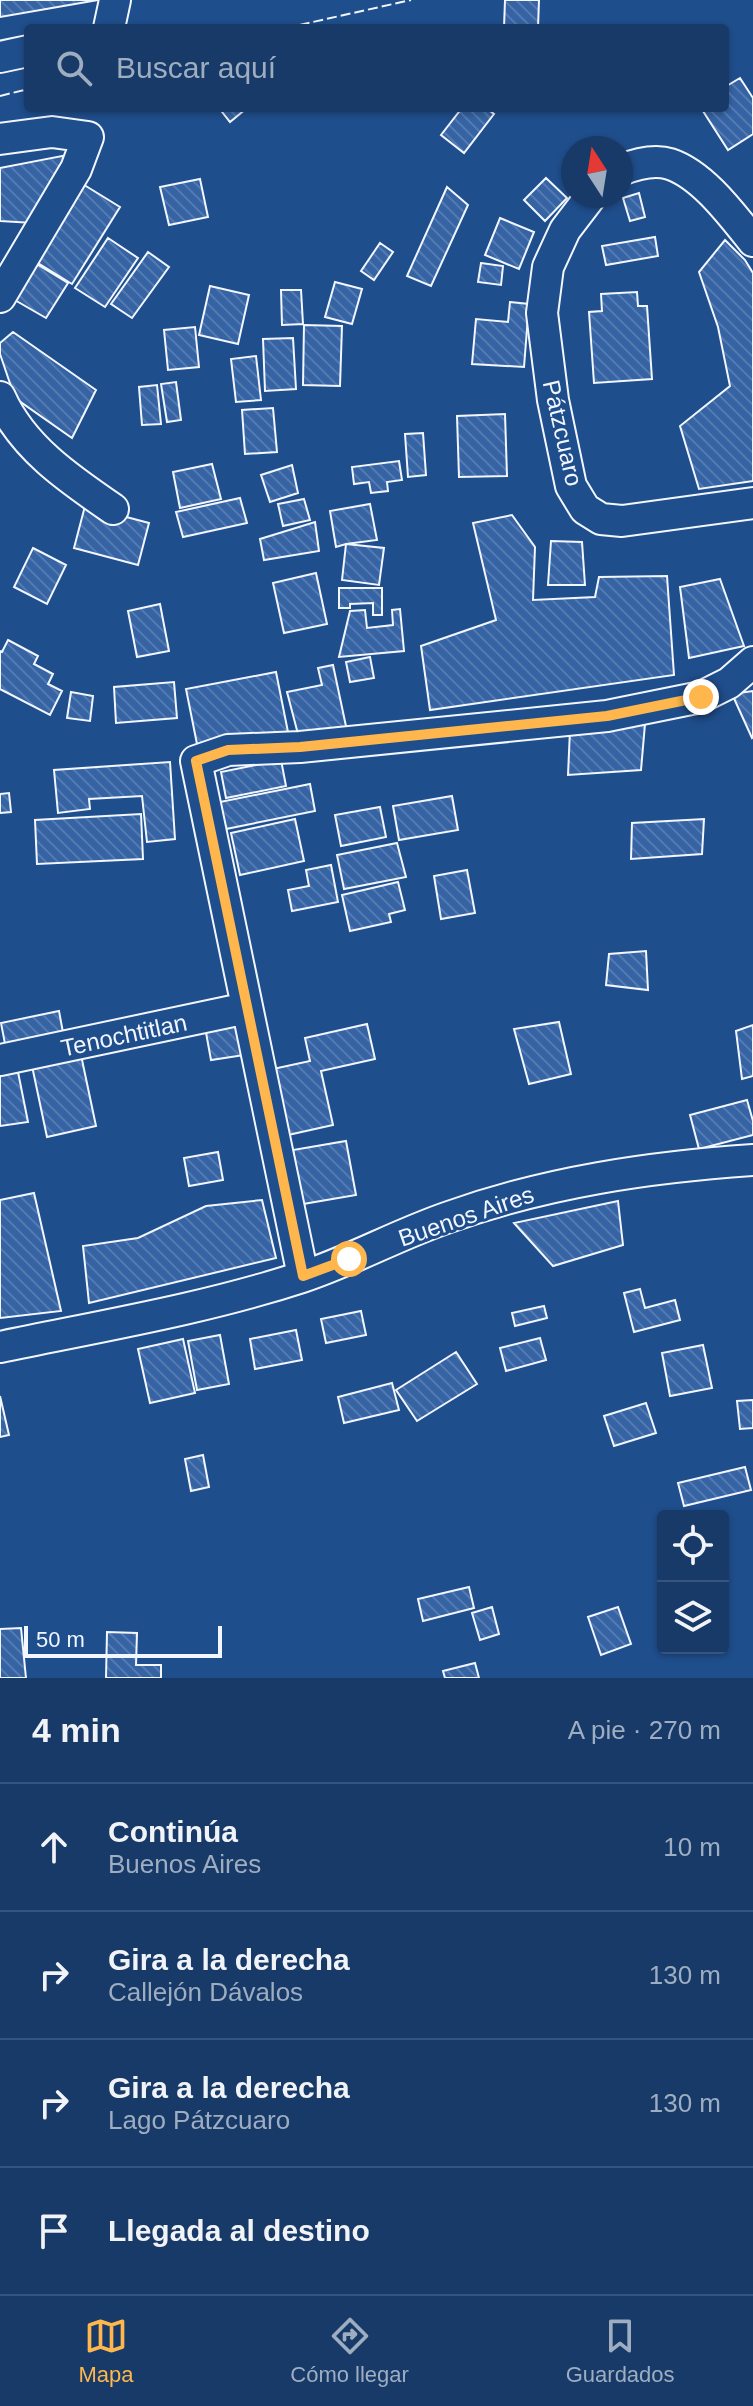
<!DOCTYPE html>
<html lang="es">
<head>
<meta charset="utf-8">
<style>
  :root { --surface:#173a69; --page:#20416f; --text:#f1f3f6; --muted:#9eadc0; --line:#36547d; --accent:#ffb74d }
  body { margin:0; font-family:Arial,sans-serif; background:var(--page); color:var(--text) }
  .controls { position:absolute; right:24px; bottom:24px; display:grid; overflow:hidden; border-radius:8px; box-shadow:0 2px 6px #0004 }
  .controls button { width:72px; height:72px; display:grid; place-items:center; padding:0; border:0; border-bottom:2px solid var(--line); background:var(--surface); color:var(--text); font:40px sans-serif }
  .compass { position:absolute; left:561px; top:136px; width:72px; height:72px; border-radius:50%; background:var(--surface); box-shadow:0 2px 6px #0004; rotate:348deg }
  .scale { position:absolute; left:24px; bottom:20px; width:198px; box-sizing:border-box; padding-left:8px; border:4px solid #f2f6ff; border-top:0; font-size:22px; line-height:28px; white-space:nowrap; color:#f2f6ff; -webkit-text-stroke:6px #1f4e8c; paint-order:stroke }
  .stop { position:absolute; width:24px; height:24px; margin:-18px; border:6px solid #ffb74d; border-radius:50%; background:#fff }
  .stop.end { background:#ffb74d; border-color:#fff; box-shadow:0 2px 8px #0008 }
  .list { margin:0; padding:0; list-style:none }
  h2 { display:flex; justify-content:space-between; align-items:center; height:104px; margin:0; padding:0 32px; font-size:34px }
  h2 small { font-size:26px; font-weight:400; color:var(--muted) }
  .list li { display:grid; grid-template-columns:52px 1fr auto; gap:24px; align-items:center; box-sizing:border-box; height:128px; padding:0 32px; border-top:2px solid var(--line) }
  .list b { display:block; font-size:30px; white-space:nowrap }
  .list p { margin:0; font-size:26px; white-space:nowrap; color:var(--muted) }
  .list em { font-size:26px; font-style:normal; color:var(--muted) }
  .icon { flex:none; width:44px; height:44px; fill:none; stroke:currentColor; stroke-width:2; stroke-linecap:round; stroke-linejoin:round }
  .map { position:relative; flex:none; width:753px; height:1678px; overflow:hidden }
  .search { position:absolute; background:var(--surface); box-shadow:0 2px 6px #0004; left:24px; right:24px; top:24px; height:88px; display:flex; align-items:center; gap:20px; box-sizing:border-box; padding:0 28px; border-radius:8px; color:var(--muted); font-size:30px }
  .sheet { height:616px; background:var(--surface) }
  nav { display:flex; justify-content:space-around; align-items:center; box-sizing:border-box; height:112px; border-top:2px solid var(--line); background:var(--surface); font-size:22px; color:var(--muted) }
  nav a { display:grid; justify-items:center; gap:4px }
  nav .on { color:var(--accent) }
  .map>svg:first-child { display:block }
</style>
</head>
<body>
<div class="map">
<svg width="753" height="1678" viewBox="0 0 753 1678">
  <defs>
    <pattern id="building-back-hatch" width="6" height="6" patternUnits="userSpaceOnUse" patternTransform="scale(2)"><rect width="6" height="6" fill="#3563a3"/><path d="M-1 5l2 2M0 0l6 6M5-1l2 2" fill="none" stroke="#537ab1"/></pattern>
  </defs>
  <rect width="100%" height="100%" fill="#1f4e8c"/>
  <path fill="url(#building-back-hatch)" stroke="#f2f6ff" stroke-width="2" d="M0,0H98L0,17Z
    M505,0H539L538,28H504Z
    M740,78L753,98V134L728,150L701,108H725V87Z
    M219,108H247L230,122Z
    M462,108H486L494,114L464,153L441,135Z
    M67,155L33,223L0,221V168Z
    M546,178L567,198L545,221L524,200Z
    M200,179L208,217L169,225L160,187Z
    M81,183L120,207L72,284L33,260Z
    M447,187L468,205L431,286L407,276Z
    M639,193L645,217L630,221L623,198Z
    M500,218L534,232L519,269L485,255Z
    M655,237L658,256L606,265L602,246Z
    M108,238L138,258L105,307L75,288Z
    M725,240L745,260L753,273V481L699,489L680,426L730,386L718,327L699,272Z
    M380,243L393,252L374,280L361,271Z
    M148,252L169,267L132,318L111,304Z
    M35,263L68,283L46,318L13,299Z
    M481,263L503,266L501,285L478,282Z
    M335,282L362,289L352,324L325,317Z
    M210,286L249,295L238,344L199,335Z
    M281,290H301L303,324L282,325Z
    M637,292L638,306H647L652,379L594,383L589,312L602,311L601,294Z
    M510,302L529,304L524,367L472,364L476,319L508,322Z
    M304,325L342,326L340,386L303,385Z
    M195,327L199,367L168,370L164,330Z
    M13,332L96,390L72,438L15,398L0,354V343Z
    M293,338L296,389L265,391L263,339Z
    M256,356L261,400L236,402L231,359Z
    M176,382L181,420L167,422L161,384Z
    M157,385L161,424L142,425L139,387Z
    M273,408L277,452L245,454L242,410Z
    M505,414L507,476L459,477L457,416Z
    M423,433L426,475L408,477L405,434Z
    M399,461L402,480L387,482L388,491L371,493L369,482L354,484L352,467Z
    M212,464L221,499L180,508L173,472Z
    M292,465L298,493L270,502L261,475Z
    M240,498L247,523L183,537L176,512Z
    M304,499L310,520L283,526L278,504Z
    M370,504L377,540L346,544L336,547L330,511Z
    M85,506L149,523L138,565L74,548Z
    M512,515L535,547L533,600L595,597L599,577L667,576L674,675L430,710L421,646L496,620L473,523Z
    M315,522L319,551L264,560L260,539Z
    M551,541L582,542L585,585H548Z
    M346,544L384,548L379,585L342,580Z
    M33,548L66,565L47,604L14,587Z
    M316,573L327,624L284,633L273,583Z
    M720,579L744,646L689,658L680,587Z
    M339,588H382V615H373V603L350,604V608H339Z
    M160,604L169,651L137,657L128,611Z
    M400,609L404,651L339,657L350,611L365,610L367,628L393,625L392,610Z
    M8,640L38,656L34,664L53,674L48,684L62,691L50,715L0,689V651L2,652Z
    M370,657L374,678L350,682L346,662Z
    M333,665L347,731L299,738L287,692L322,685L318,668Z
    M276,672L288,732L198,749L186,689Z
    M174,682L177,718L116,723L114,687Z
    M753,691V737L752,738L732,694Z
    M71,692L93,696L90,721L67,718Z
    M645,724L641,770L568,775L570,730Z
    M281,760L286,786L226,798L221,772Z
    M170,762L175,839L147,842L142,796L89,799L90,809L58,813L54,770Z
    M310,784L315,811L226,829L220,802Z
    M9,793L11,812L0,813V794Z
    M452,796L458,830L399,840L393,806Z
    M380,807L386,837L341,846L335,815Z
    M141,814L143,859L37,864L35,820Z
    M295,819L304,861L240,875L231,833Z
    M704,819L702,854L631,859L632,823Z
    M397,843L406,877L344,889L337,855Z
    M331,865L338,902L292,911L288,890L309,886L306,870Z
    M467,870L475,913L441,919L434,876Z
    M398,882L405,910L389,914L391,922L350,931L342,895Z
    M646,951L648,990L606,985L609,954Z
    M59,1011L64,1038L6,1049L1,1023Z
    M245,1021L251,1054L211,1060L205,1027Z
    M559,1022L571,1074L529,1084L514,1029Z
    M367,1024L375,1059L321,1071L333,1125L288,1135L273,1069L310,1061L305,1038Z
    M753,1025V1076L742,1079L736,1031Z
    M81,1055L96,1126L47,1137L32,1066Z
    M18,1072L28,1122L0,1126V1075Z
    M747,1100L753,1121V1135L699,1149L690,1115Z
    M346,1141L356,1195L303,1204L293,1150Z
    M218,1152L223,1180L189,1186L184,1158Z
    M34,1193L61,1311L0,1318V1200Z
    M262,1200L276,1258L89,1303L83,1246L138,1238L206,1206Z
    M618,1201L623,1245L553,1266L514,1223Z
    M640,1289L645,1308L675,1300L680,1320L634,1332L624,1293Z
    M544,1306L547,1318L515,1326L512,1313Z
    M361,1311L366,1335L326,1343L321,1319Z
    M296,1330L302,1360L255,1369L250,1339Z
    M220,1335L229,1384L197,1390L188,1341Z
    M540,1338L546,1360L506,1371L500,1348Z
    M183,1339L195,1393L150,1403L138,1349Z
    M703,1345L712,1388L670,1396L662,1353Z
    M456,1352L477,1384L417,1421L396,1390Z
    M392,1383L399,1410L344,1423L338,1397Z
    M0,1396L9,1435L0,1437Z
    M753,1400V1428L740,1429L737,1401Z
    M646,1403L656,1433L614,1446L604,1416Z
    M203,1455L209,1487L191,1491L185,1459Z
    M745,1467L751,1490L684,1506L678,1483Z
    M469,1587L474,1608L423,1621L418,1599Z
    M492,1607L499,1634L480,1640L472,1613Z
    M618,1607L631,1644L601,1655L588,1617Z
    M21,1628L26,1678H0V1629Z
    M107,1632L137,1633L136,1665H161V1678H106Z
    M475,1663L479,1678H445L443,1671Z"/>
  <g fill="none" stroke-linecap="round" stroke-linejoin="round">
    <g stroke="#f2f6ff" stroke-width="34">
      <path id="minor" d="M109,28L115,0
        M0,57L28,51
        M0,139L52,132L88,137L76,169L0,297
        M621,170C636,164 654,159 670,164C703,175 732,215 753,241
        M591,196L565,230L548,267L542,313L553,400L571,486L585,509L601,519L622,521L753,503
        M0,397C22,447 69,479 113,509
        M0,1060L247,1008
        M303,1276L196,761L228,750L300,747L607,716L701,697L729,683L753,662
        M0,1347C101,1326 204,1309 302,1277C353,1260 399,1234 449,1217C547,1182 650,1167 753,1160"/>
    </g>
    <use href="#minor" stroke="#1f4e8c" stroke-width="30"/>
    <path stroke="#f2f6ff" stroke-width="2" stroke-dasharray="10 4" stroke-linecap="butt" d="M286,28L411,0
      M0,96L28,89"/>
  </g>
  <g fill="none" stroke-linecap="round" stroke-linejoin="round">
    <path stroke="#ffb74d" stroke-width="10" d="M349,1259L303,1276L196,761L228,750L300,747L607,716L701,697"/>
  </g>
  <g text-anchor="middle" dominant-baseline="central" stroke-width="6" stroke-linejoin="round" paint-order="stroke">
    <g font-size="24" fill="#f2f6ff" stroke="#1f4e8c">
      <text transform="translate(563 433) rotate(77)">Pátzcuaro</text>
      <text transform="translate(124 1035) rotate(-12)">Tenochtitlan</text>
      <text transform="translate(466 1216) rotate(-19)">Buenos Aires</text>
    </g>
  </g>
</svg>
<div class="controls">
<button><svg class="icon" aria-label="locate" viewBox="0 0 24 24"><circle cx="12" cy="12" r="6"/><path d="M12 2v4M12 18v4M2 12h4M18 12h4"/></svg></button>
<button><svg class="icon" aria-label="layers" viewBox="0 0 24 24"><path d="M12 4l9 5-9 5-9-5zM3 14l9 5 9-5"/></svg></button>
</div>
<svg class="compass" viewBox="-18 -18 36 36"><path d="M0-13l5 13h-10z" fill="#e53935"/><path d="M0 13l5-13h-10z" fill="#9eadc0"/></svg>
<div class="scale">50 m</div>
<div class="stop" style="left:349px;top:1259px"></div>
<div class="stop end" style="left:701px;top:697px"></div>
<div class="search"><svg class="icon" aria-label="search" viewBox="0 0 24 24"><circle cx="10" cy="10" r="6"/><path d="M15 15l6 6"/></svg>Buscar aquí</div>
</div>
<section class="sheet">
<h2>4 min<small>A pie · 270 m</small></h2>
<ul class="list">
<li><svg class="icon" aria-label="ahead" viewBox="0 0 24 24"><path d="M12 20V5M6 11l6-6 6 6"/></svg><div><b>Continúa</b><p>Buenos Aires</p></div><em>10 m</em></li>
<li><svg class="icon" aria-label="right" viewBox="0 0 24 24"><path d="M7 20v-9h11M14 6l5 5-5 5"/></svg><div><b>Gira a la derecha</b><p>Callejón Dávalos</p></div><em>130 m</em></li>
<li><svg class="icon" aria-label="right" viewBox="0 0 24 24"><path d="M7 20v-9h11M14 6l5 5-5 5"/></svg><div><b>Gira a la derecha</b><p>Lago Pátzcuaro</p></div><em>130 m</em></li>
<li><svg class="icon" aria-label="arrive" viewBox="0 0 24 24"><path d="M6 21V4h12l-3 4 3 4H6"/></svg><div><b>Llegada al destino</b></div></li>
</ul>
</section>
<nav>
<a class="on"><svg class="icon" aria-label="map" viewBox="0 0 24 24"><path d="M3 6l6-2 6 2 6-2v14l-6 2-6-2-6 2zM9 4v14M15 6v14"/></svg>Mapa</a>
<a><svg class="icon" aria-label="directions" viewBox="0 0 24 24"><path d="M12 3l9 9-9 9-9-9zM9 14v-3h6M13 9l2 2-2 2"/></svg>Cómo llegar</a>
<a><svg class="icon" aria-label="saved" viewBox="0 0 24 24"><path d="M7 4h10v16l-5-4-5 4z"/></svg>Guardados</a>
</nav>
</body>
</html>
